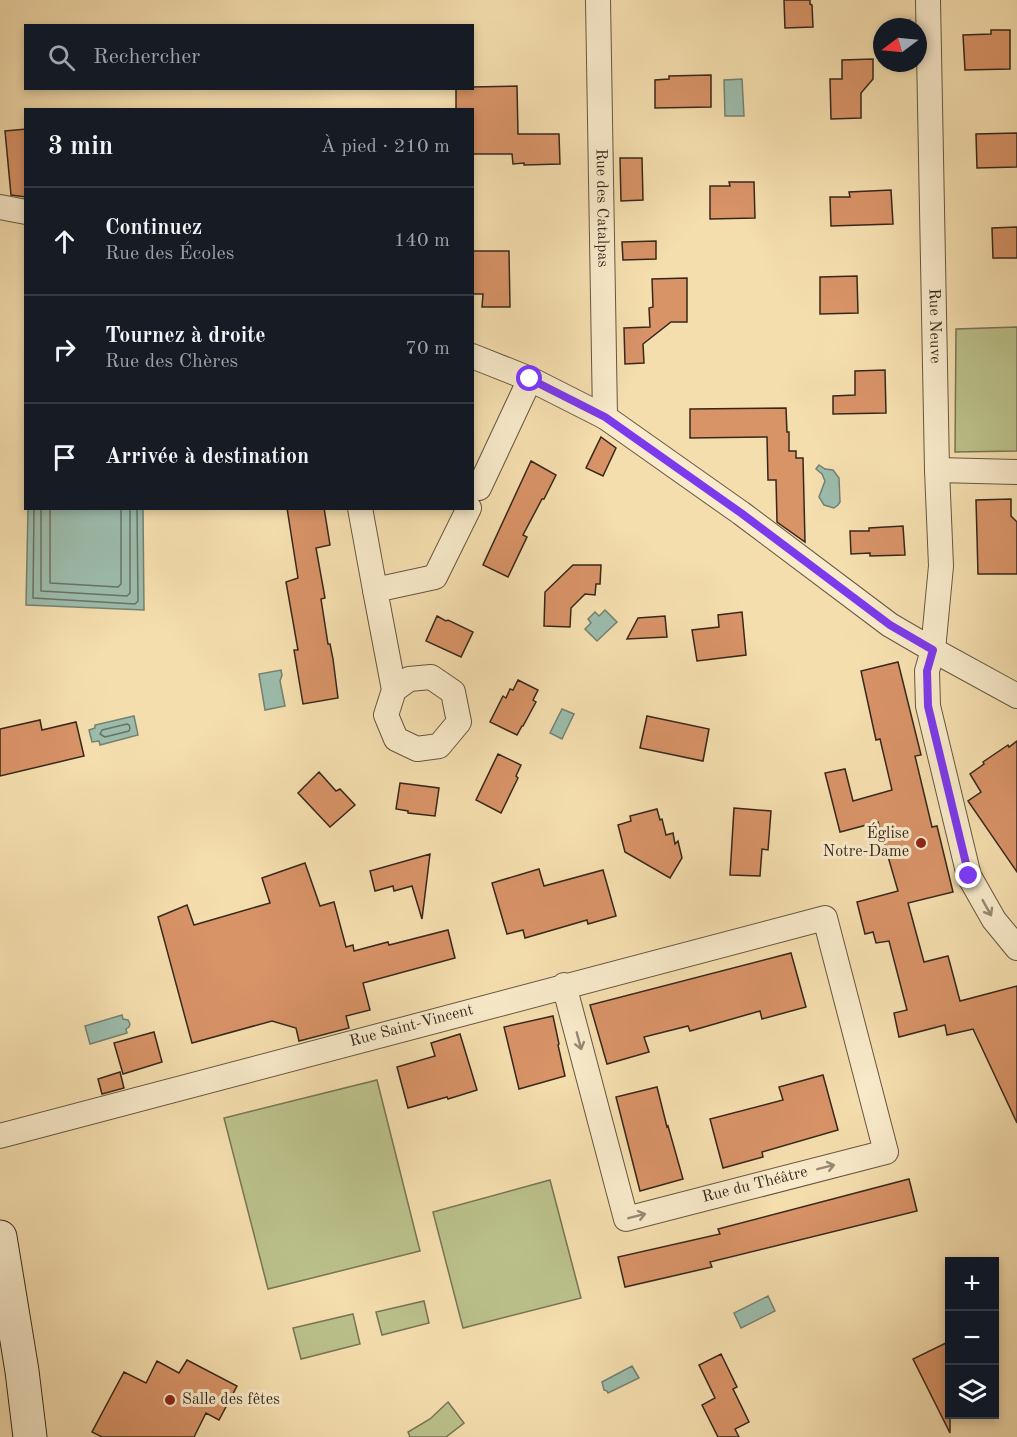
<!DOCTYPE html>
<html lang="fr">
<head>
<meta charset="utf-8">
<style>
  :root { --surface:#171b24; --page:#242831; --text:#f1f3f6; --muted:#9ea1a6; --line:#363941 }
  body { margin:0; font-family:"Old Standard TT",serif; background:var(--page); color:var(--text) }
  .controls { position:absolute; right:18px; bottom:18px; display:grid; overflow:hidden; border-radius:0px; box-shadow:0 3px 9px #0003 }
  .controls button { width:54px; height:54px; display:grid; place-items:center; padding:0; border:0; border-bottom:2px solid var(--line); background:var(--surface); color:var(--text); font:30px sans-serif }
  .compass { position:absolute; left:873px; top:18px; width:54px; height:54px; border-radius:50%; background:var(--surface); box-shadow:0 3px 9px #0003; rotate:254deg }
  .stop { position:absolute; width:18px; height:18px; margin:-14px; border:4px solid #7c3aed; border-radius:50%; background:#fff }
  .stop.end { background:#7c3aed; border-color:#fff; box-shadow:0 2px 6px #0008 }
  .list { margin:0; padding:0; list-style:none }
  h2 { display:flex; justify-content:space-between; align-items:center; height:78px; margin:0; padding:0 24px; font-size:26px }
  h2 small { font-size:20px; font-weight:400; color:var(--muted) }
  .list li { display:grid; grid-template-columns:39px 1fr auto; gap:18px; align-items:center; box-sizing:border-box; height:108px; padding:0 24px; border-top:2px solid var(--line) }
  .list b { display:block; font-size:22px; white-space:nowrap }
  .list p { margin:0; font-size:20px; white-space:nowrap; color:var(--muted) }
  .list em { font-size:20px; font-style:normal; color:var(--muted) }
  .icon { flex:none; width:33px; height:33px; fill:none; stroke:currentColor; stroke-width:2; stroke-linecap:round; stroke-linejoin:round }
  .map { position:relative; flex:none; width:1017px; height:1437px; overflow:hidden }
  .search { position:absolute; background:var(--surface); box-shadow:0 3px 9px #0003; left:24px; top:24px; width:450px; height:66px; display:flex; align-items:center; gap:15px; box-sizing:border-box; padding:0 21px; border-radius:0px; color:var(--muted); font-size:22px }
  .panel { position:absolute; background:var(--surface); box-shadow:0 3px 9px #0003; left:24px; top:108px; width:450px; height:402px; border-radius:0px }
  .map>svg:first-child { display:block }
</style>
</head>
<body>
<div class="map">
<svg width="1017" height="1437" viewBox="0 0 1017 1437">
  <rect width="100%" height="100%" fill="#f5deae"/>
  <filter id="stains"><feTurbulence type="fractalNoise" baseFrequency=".00333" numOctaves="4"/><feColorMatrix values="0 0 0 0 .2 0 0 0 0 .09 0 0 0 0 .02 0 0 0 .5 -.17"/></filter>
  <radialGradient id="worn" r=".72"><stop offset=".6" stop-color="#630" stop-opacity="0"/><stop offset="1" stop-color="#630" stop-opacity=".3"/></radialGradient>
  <path fill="#bbc18b" stroke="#787454" stroke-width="1.5" d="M1017,327V451L955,452L956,329Z
    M377,1080L420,1251L268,1289L224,1118Z
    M550,1180L581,1298L463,1328L433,1212Z
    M424,1301L429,1323L382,1335L376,1312Z
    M353,1314L360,1344L301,1359L293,1328Z
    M448,1402L464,1423L446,1437H410L408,1432L430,1419Z"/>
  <path fill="#9cbcac" stroke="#738173" stroke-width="1.5" d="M742,79L744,116H725L724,80Z
    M819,465L825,469L833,470L839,478L840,502L838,505L834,508L824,505L819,497L825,481L822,474L816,469Z
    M28,509H143L144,610L26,605Z
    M605,610L617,622L597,641L585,629L591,623L588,619L595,612L599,616Z
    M281,670L282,675L280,681L285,706L265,710L259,674Z
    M562,709L574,714L562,739L550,733Z
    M134,716L138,735L100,745L99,741L92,742L89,730L95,728V725Z
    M122,1015L123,1019L128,1020L130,1024L129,1027L126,1029L127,1033L90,1044L85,1026Z
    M768,1296L775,1311L741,1328L734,1313Z
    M632,1366L639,1378L608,1393L607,1391L604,1390L602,1382Z"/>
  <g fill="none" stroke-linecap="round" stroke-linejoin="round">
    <path stroke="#697264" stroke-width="1.5" d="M34,508L33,598L135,604L138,601L137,508
      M41,508V591L127,596L130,593V508
      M50,508V583L118,587L121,584V508
      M127,724L129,725L130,728L129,731L105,737L100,734L102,730Z"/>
  </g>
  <path fill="#d89367" stroke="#36281d" stroke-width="1.5" d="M784,0H810V4L812,5L813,27L785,28Z
    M991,30H1010V69L965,70L963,35L991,34Z
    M873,59V79L861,93V118L831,119L830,79H842V60Z
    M711,75V107L655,108V80L669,79V76Z
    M517,86L518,134H559L560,164L524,165V163L513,164L512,154H472V110H456V88H472V87Z
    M26,129V197L11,195L5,131Z
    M1017,133V167L977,168L976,134Z
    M620,158H642L643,200L621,201Z
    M729,182H754L755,218L710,219V186H730Z
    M891,190L893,224L831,226L830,197H850L849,192Z
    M1017,227V258H993L992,228Z
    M656,241V259L623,260L622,242Z
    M472,251H509L510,307H482L483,294H472Z
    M857,276L858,313L820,314V277Z
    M687,278V322H671L643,344L644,363L625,364L624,328L650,327L649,308L653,307L652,279Z
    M885,370L886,413L833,414V396L855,395V371Z
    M786,408L787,432H789V451H796V458H803L805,542L777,522L776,480H768L767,437L690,438V409Z
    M601,437L616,448L603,476L586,468Z
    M531,461L556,475L544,499H542L523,535L527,537L508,577L483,565Z
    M1011,499V516L1017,522V574H978L976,500Z
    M287,508H324L330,545L316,548L325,598L321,599L328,644H330L333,659L338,698L303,704L294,650H298L286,582L298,578Z
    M903,526L905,555L870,556V553L851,554L850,531H869V528Z
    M573,565H601L600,584H596L595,595L585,594L571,608L570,627L544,626L545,592Z
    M742,612L746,655L697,661L692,630L719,627L718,615Z
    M437,616L446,621L448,620L473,632L461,657L426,641Z
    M665,616L667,637L627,639L638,618Z
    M898,662L921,755L915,756L932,827L937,826L953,892L908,903L924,962L948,956L960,1001L1017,986V1123L973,1029L947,1035L945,1025L899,1037L894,1013L907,1010L889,941L876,943L873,932L865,934L857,902L898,891L878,822L840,832L825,773L845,769L853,801L892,790L880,739L876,740L861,671Z
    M518,680L538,690L533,700L536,702L523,726H522L517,735L490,722L503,696L506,698L510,689L513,690Z
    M647,716L709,729L703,761L640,748Z
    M40,720L42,730L76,722L84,756L0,776V729Z
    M1017,741V872L968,801L981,792L970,774L984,764L983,762L1008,745L1009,747Z
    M498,754L521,765L516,776L518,778L501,813L476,800Z
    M319,772L336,791L340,789L355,805L330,827L298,793Z
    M400,783L439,788L435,816L408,813V811L396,809Z
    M734,808L771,811L768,850L762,849L760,876L730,875Z
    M657,809L660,820L662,819L666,835L673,833L675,844L678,841L682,858L670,878L625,852L618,825L631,821L630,816Z
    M430,854L422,919L412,886L394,891L393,886L375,891L370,871Z
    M305,863L320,906L334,902L346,947L353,945L354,951L388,942L389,945L448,930L455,958L363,983L370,1010L346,1016L349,1028L299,1041L296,1028L272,1021L192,1043L158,917L187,905L194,925L270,903L262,878Z
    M539,869L544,886L603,870L616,916L588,924L587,920L525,938L523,930L507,934L492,883Z
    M791,953L806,1007L762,1019L760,1011L690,1031L688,1026L644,1037L649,1052L607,1064L590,1005Z
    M553,1016L559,1044L558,1045L565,1076L519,1089L504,1027Z
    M154,1032L162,1062L123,1074L114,1043Z
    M460,1034L477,1090L448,1099L447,1097L408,1108L397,1067L435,1056L431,1043Z
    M120,1072L124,1088L102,1094L98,1079Z
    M823,1075L838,1130L762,1152L763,1157L723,1168L710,1119L783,1100L779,1087Z
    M657,1087L667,1127L668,1126L683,1179L640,1191L616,1097Z
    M909,1179L917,1211L710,1262L712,1267L625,1287L618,1257L720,1234L718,1229Z
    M950,1341V1433L913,1359Z
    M721,1354L737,1387L733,1389L749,1422L735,1429L739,1437H718L702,1405L715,1398L699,1365Z
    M187,1360L237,1386L219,1420L206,1413L194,1437H102L92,1432L124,1372L146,1383L157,1361L179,1373Z"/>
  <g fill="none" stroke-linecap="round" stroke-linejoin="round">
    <g stroke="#665641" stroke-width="26">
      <g id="minor">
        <path id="s1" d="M598,0L605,417"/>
        <path id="s2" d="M928,0L937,470L941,566L933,650L927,671L928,706L969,876L994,920L1017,948"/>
        <path d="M0,207L26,212"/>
        <path d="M472,356L530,379L605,417L741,513L890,625L933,650L1017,696"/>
        <path d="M937,470L1017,472"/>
        <path d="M472,485L479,488L530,379"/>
        <path d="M360,508L375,590"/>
        <path d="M394,690L409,679L431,677L453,692L459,722L439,746L417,749L396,739L386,715L394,690L375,590L435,577L469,508"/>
        <path id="s3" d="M0,1136C274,1062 549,989 825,918L886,1152L626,1219L564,985"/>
      </g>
    </g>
    <g stroke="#36281d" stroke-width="35">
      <path id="secondary" d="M0,1237L22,1371L30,1437"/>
    </g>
    <use href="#minor" stroke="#f8eaca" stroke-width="24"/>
    <use href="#secondary" stroke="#f8eaca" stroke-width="33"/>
  </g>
  <defs><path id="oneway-shaft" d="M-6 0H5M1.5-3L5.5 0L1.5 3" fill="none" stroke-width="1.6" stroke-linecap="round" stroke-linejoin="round" transform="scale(1.5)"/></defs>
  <g stroke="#978974">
    <use href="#oneway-shaft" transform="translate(987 908) rotate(61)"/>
    <use href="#oneway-shaft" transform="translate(579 1041) rotate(75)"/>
    <use href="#oneway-shaft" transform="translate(826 1167) rotate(-14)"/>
    <use href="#oneway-shaft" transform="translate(637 1216) rotate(-14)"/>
  </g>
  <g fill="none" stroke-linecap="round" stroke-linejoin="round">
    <path stroke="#7c3aed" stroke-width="8" d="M530,379L605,417L741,513L890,625L933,650L927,671L928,706L969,876"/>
  </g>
  <g fill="#8f2418" stroke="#f8eaca" stroke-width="2">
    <circle cx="921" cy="843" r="6"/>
    <circle cx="170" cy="1400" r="6"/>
  </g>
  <g text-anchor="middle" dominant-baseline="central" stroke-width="6" stroke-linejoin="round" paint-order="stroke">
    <g font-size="16" fill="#36281d" stroke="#f8eaca">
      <text stroke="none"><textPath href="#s1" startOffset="208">Rue des Catalpas</textPath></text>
      <text stroke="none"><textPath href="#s2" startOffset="326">Rue Neuve</textPath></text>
      <text stroke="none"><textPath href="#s3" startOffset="426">Rue Saint-Vincent</textPath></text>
      <text transform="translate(755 1185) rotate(-14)">Rue du Théâtre</text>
    </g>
    <g font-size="16" fill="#36281d" stroke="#f8eaca" text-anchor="end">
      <text x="909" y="834">Église<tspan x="909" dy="18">Notre-Dame</tspan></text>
      <text x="182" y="1400" text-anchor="start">Salle des fêtes</text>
    </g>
  </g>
  <rect width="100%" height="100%" filter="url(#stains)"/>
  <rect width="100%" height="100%" fill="url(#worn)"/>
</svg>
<div class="controls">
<button>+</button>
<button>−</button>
<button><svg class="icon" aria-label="layers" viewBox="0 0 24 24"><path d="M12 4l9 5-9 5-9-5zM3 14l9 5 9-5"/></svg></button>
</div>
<svg class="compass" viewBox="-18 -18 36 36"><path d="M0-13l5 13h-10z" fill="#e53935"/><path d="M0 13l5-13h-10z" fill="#9ea1a6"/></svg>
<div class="stop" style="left:530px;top:379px"></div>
<div class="stop end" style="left:969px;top:876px"></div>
<div class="search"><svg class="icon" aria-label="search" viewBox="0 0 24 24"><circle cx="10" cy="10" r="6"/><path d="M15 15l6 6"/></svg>Rechercher</div>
<section class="panel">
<h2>3 min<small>À pied · 210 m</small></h2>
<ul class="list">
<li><svg class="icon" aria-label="ahead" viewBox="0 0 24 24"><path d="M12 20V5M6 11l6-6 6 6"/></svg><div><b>Continuez</b><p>Rue des Écoles</p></div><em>140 m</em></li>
<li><svg class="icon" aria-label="right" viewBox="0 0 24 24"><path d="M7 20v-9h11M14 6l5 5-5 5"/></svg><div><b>Tournez à droite</b><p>Rue des Chères</p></div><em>70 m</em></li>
<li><svg class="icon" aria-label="arrive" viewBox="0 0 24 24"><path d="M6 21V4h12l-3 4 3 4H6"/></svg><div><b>Arrivée à destination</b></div></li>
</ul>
</section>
</div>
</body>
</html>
